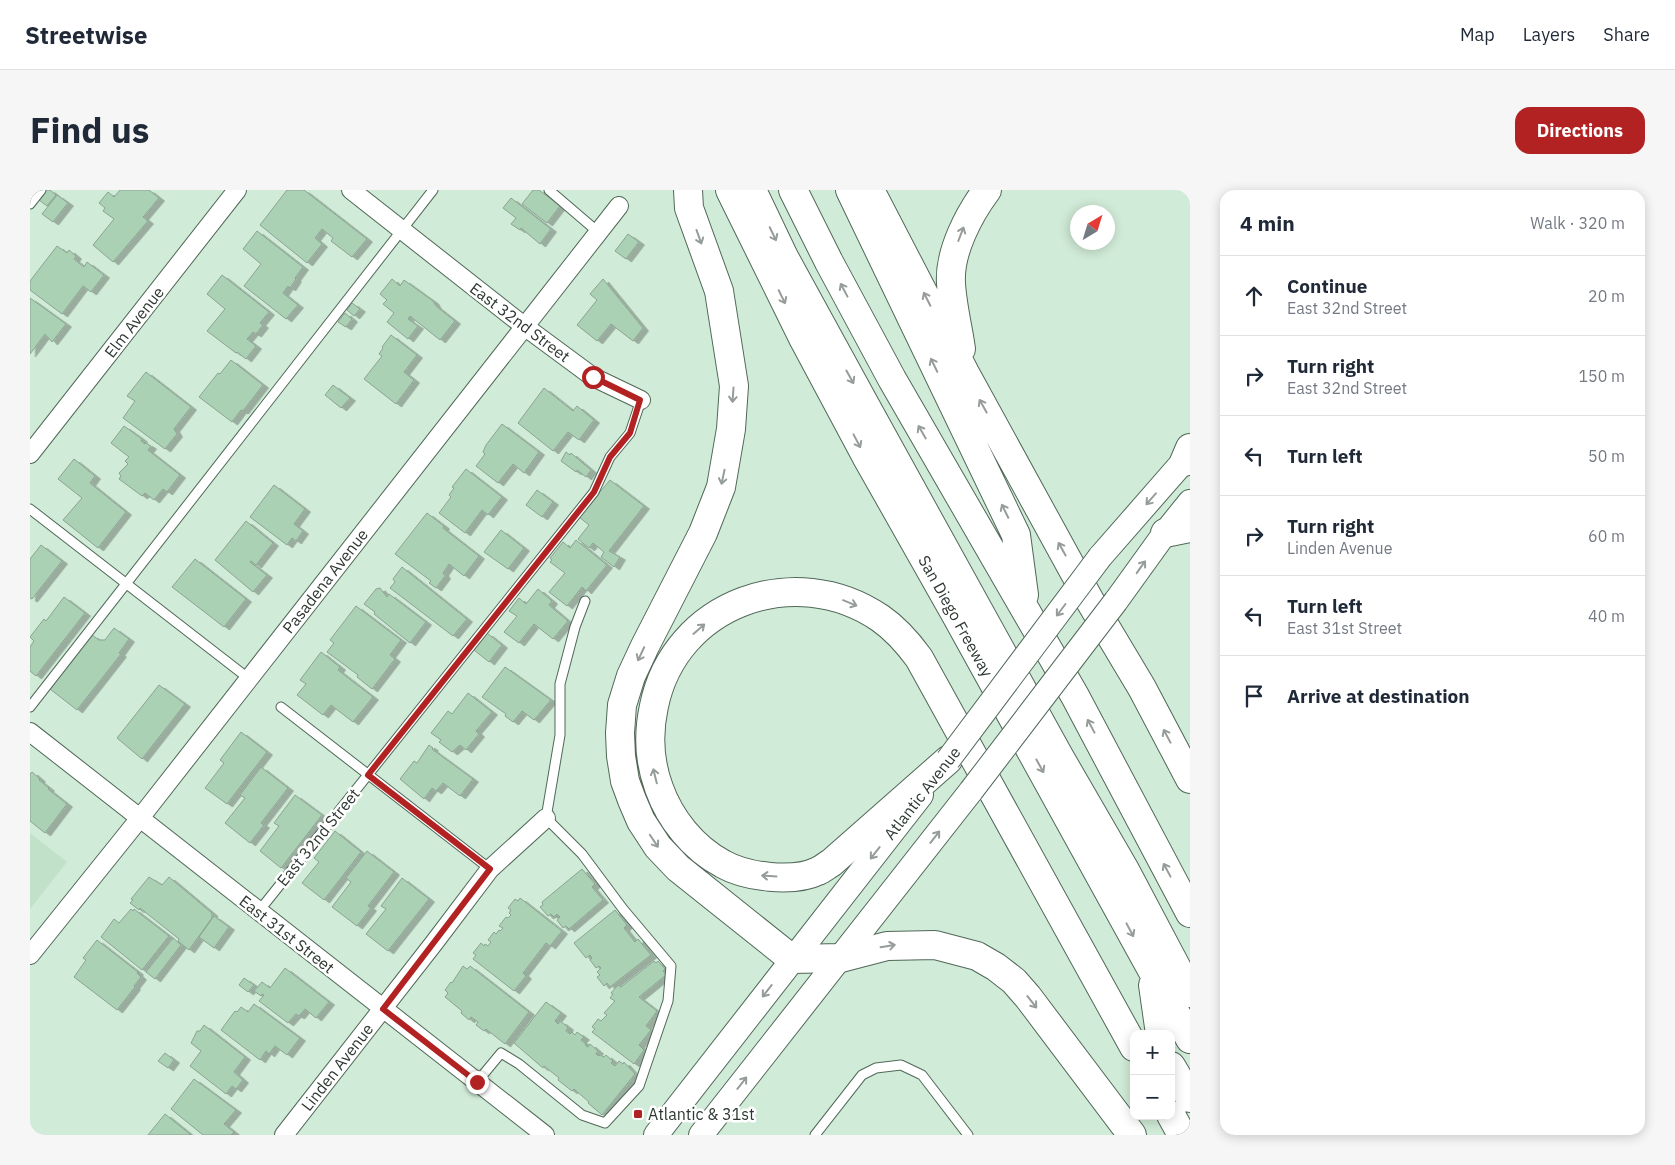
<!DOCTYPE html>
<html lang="en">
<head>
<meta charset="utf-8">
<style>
  :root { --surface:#fff; --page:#f6f6f7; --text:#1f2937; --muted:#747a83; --line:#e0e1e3; --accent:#b22222 }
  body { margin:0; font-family:"IBM Plex Sans",sans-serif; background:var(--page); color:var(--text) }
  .controls { position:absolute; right:15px; bottom:15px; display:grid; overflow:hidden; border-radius:10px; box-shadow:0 2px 12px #0003 }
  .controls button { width:45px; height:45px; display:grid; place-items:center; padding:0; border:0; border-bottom:1px solid var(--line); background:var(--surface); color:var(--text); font:25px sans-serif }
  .compass { position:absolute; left:1040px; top:15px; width:45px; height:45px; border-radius:50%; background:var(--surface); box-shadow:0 2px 12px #0003; rotate:38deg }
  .stop { position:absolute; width:15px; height:15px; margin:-11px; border:4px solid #b22222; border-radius:50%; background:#fff }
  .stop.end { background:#b22222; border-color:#fff; box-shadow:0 1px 5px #0008 }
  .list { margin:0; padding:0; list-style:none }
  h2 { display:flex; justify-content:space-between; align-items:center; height:65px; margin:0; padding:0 20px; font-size:21px }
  h2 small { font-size:16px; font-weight:400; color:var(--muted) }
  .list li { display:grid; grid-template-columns:32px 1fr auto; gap:15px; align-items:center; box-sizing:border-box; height:80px; padding:0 20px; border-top:1px solid var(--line) }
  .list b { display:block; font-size:19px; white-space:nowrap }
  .list p { margin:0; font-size:16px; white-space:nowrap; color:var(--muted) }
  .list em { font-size:16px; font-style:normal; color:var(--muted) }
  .icon { flex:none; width:28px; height:28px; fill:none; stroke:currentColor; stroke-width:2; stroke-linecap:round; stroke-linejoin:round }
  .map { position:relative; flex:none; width:1160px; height:945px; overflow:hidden; border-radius:15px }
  header { display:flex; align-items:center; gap:30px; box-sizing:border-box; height:70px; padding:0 25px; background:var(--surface); border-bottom:1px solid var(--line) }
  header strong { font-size:24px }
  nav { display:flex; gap:28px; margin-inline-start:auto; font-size:18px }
  .intro { display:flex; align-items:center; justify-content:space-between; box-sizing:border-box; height:120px; padding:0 30px }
  h1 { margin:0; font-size:35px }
  .button { padding:12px 22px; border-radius:15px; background:var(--accent); color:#fff; font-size:18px; font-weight:700 }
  main { display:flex; gap:30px; padding:0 30px }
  aside { flex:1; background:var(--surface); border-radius:15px; box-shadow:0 2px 12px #0003 }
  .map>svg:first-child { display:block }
</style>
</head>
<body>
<header>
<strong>Streetwise</strong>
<nav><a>Map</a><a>Layers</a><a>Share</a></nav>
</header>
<div class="intro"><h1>Find us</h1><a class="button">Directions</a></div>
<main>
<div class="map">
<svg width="1160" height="945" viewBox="0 0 1160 945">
  <defs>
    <filter id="shadow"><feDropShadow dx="5.5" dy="3" stdDeviation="0" flood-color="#0004"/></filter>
  </defs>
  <rect width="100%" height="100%" fill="#d0ebd7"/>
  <path fill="#c1e2c9" d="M0,643L37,672L0,719Z"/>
  <path fill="#abd1b5" stroke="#8ba391" filter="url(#shadow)" d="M16,0H20L26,5L17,16L9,10Z
    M90,0H119L129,8L113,27L118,31L83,72L63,55L84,29L73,21L75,18L69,13L78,2L84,7Z
    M257,0H274L337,49L322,67L301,51L303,48L292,39L285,48L292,54L277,73L230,35Z
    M503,0H509L530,16L517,33L492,14Z
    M27,5L38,13L23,32L12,24Z
    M481,8L521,39L510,54L491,38L490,40L481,34L486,28L473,18Z
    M227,41L273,77L265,88L266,89L260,98L258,96L253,103L268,115L256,129L214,96L231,74L213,59Z
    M598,44L609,52L596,69L585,61Z
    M27,56L37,63L39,60L46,66L44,69L54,77L57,72L74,85L61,102L53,96L32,124L0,100V91Z
    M192,85L239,122L230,133L233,135L226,144L223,142L217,149L226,156L216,169L207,162L206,163L177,141L195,119L177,104Z
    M362,89L370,96L374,90L403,111L406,116L425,131L410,150L380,126L378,129L388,136L378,149L357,132L364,123L353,114L357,110L350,104Z
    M573,89L613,138L603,151L581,134L567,151L547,135L567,110L560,104Z
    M0,108L36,134L22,152L15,144L0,164Z
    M322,113L330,119L324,126L317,120Z
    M315,123L322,129L316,137L308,132Z
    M361,145L387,165L374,182L384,190L366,214L334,189L352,166L349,164L353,158L352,157Z
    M201,170L233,195L213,221L211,220L202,232L169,207L188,183L190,184Z
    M116,182L161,217L144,239L147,244L135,259L93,228L105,211L97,206Z
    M303,195L320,208L311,218L295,205Z
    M514,198L543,221L547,216L564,230L549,250L538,242L523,261L488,233Z
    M472,234L509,262L494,283L483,274L468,293L446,276L455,264L453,262L456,255Z
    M94,236L112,249L111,251L115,254L116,253L121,256L118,260L150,285L137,302L133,299L124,310L115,303L112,306L89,289L91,286L89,283L98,274L95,271L99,267L81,253Z
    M536,262L540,265L541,263L561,280L556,287L547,280L546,282L531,271Z
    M44,269L65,286L60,293L96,322L68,358L33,330L52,308L28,289Z
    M436,279L472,307L458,325L452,320L435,343L409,323L421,307L419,305L424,298L422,297Z
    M580,290L614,316L579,361L590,367L584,377L571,367L574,362L563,353L559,358L548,349L559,335L549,327Z
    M244,295L275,319L264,334L273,341L266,351L262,348L257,355L220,327Z
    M507,300L523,312L512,327L496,315Z
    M397,323L414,336L413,338L449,366L434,386L419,374L413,383L415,386L406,398L399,393L401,391L365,364Z
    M216,331L243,353L226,375L221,371L220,372L237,385L223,402L185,370Z
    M471,340L494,358L478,379L454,362Z
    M546,350L577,375L556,401L552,397L537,416L519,402L535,383L520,372L522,370L520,368L533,352L540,358Z
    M11,355L32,371L2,409L0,408V369Z
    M165,369L216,409L194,437L142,397Z
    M372,377L437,429L423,446L360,398L365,392L363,389Z
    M350,398L357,407L359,404L396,432L380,453L344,424L345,422L334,414L346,399Z
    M508,399L522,411L519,415L538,431L523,449L504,434L489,453L474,442L487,426L479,421L489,408L496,414Z
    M34,407L55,423L6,486L0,481V457L4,451L0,447L14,429L16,431Z
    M326,416L371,450L360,465L365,469L342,499L327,487L328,485L297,462L304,453L300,450Z
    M84,438L99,449L89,463L91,464L47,520L20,499L62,445L69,450H75Z
    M457,443L472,455L459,472L444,460Z
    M291,462L310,477L308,480L343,507L323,532L301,515L293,525L267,505L276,494L270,490Z
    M475,477L521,510L504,530L492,521L483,532L475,526L476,524L452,507Z
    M129,495L155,514L112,569L87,548Z
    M438,503L462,522L446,541L449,544L436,560L430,555L422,562L409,552L411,550L401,543L418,521L422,524Z
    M211,542L237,562L197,614L175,598L194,573L190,570Z
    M399,555L403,558L402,559L443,589L430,606L413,593L406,601L402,598L394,609L370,589L384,571L387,573Z
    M231,577L258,598L231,633L234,635L220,653L195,633L215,608L210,605Z
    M2,582L10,589L9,590L19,598L18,599L37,614L15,643L0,631V584Z
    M265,605L292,625L251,678L230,661L249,636L244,633Z
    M305,641L331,662L294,710L272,693L289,672L284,668Z
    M337,661L364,682L338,716L341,718L327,736L302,717L321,692L316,688Z
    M552,679L565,694L562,697L573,710L539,739L536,736L533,738L527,730L530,727L527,724L524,727L521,724L518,726L510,717L513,715L512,712Z
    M119,687L132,695L139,687L182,723V728L159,760L148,751L149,749L110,718L109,720L100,713L103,710L101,709Z
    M372,688L399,709L358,761L336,744L356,719L351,716Z
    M490,708L532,741L520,756L516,753L493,783L496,786L484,801L443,769L446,765L443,763L451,753L454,756L455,754L458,756L461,752L458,750L464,742L466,744L469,740L470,741L473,738L469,736L476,727L478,728L481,725L479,723L481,720L478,718L485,709L488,711Z
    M101,719L103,721L104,719L139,746L112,780L71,747L84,729L89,733Z
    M585,720L597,735L594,738L605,752L608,749L621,765L580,797L577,793L574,796L567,787L570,785L567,782L571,778L569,776L566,778L560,770L562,768L560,765L556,768L544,753Z
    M184,726L199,737L184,758L169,747Z
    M143,748L151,755L125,789L116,782Z
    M67,750L108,782L107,783L111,787L104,796L105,797L87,820L44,787L56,770L53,768Z
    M624,771L626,773L628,771L635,779L633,781L636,785L609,807L627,821L616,836L621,840L609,855L614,860L604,874L562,842L565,839L562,837L568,829L571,831L577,825L574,823L585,811L580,808L583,804L581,803L588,795L591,797Z
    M433,776L437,779L440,776L499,822L475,854L456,839L454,841L446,835L448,832L441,827L439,830L431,823L432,821L415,807L418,803L415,800L421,792L422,793Z
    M255,778L299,812L286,828L275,819L269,826L266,824L258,833L229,811L234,805L232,804L231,806L224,801L232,792L240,798Z
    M214,788L224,795L218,802L209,795Z
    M516,812L531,823L525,831L528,834L530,831L538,837L536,841L540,844L542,842L545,845L547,842L554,847L551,850L556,854L555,855L558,857L560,854L568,861L566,864L569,866L570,865L574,867L576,865L583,871L581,873L585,876L589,871L593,874L594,872L605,884L572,925L558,913L559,912L544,899L542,901L528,890L529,888L514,876L513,878L484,853Z
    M224,814L270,848L257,865L245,856L239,864L236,861L230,870L191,840L205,821L207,822L211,817L218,822Z
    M174,835L215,867L204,882L213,890L206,899L202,896L196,904L160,876L171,861L161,853L167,841H170Z
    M135,863L144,870L138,878L128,871Z
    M164,889L206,920L194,934L204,942L201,945H173L141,919Z
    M135,924L161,945H118Z"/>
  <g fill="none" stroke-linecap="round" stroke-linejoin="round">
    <g stroke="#516858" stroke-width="11">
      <path id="lane" d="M519,0L568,42
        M0,14L11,0
        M0,319L218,488
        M0,517L403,0
        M251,517L460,679
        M229,721L564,302L580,267L600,243L611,210
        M447,892L471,863L489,874L552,925L575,933L609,896L638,811L641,776L593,719L552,664L516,628L530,545V494L545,437L555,411
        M785,945L832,885L846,878L871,875L892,885L938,945"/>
    </g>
    <g stroke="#516858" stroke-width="20">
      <path id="street" d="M321,0L494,136L563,187L611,210
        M0,264L207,0
        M0,542L515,945
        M0,765L110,628L589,16
        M254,945L404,753L460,679L516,628"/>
    </g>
    <g stroke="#516858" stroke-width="26">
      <path id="secondary" d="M1070,367L1160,264
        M1086,411L1135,343L1160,312
        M626,945L891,605
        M671,945L941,601"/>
    </g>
    <g stroke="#516858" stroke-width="30">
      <path id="highway" d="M658,0L659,18L689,101L704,196L701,239L691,297L673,343L615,456L601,486L592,515L590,543L591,566L595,591L602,610L611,631L628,657L648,678L762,769L811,768L857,756L905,755L947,766L966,777L984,791L998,807L1102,945
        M700,0L774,150L836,266L926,425L1160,849
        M722,0L754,67L834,213L1029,566L1095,680L1160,803
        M763,0L799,72L862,189L1045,506L1160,723
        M820,0L986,345L994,405
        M840,0L935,183L1060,411L1112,498L1160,589
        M931,159C928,137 922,115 921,93C919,62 939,24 957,0
        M1154,272L1160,258
        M1135,343L1160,338
        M918,570L801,673C797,675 793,679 788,681C763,693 716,687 693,674C663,658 640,629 629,598C619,571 618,543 624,516C645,413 765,370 850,428C866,439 878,453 889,468L1104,857
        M1123,795L1130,844
        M1141,876L1160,908
        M1141,925L1152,945"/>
    </g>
    <use href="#lane" stroke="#fff" stroke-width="9"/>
    <use href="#street" stroke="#fff" stroke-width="18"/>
    <use href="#secondary" stroke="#fff" stroke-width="24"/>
    <use href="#highway" stroke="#fff" stroke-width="28"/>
    <g stroke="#516858" stroke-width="26" stroke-linecap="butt">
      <path id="secondary-bridge" d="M918,570L1070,367
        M941,601L1086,411"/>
    </g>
    <use href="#secondary-bridge" stroke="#fff" stroke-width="24"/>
  </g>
  <defs><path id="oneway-shaft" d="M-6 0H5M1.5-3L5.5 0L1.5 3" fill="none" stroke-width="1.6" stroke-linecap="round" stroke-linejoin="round" transform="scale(1.25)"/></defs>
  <g stroke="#969c98">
    <use href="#oneway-shaft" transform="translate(743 44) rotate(64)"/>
    <use href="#oneway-shaft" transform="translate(931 44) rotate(-69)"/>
    <use href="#oneway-shaft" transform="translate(669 47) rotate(70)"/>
    <use href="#oneway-shaft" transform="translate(814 100) rotate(-118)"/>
    <use href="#oneway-shaft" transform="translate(752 107) rotate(64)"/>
    <use href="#oneway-shaft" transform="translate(897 109) rotate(-117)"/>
    <use href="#oneway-shaft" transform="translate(904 175) rotate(-116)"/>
    <use href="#oneway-shaft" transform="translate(820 187) rotate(61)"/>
    <use href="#oneway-shaft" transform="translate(703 205) rotate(94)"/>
    <use href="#oneway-shaft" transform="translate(953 216) rotate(-119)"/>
    <use href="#oneway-shaft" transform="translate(892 242) rotate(-120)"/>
    <use href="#oneway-shaft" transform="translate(827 251) rotate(62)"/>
    <use href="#oneway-shaft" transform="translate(693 287) rotate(102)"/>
    <use href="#oneway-shaft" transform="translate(1121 309) rotate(131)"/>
    <use href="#oneway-shaft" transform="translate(975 321) rotate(-116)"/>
    <use href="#oneway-shaft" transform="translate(1032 359) rotate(-119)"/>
    <use href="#oneway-shaft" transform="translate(1111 377) rotate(-55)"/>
    <use href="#oneway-shaft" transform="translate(820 413) rotate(22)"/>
    <use href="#oneway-shaft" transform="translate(1031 420) rotate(127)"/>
    <use href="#oneway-shaft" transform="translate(669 439) rotate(-41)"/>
    <use href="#oneway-shaft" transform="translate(611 464) rotate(115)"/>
    <use href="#oneway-shaft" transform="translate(1061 536) rotate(-118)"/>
    <use href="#oneway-shaft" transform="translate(1137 546) rotate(-118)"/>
    <use href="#oneway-shaft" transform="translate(1010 576) rotate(61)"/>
    <use href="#oneway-shaft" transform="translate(625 586) rotate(-104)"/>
    <use href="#oneway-shaft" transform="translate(905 647) rotate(-52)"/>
    <use href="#oneway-shaft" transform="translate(624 651) rotate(56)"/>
    <use href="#oneway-shaft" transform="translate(845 663) rotate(128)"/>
    <use href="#oneway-shaft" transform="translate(1137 680) rotate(-118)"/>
    <use href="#oneway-shaft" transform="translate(739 686) rotate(-176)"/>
    <use href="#oneway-shaft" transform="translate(1100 740) rotate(62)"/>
    <use href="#oneway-shaft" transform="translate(858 756) rotate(-9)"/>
    <use href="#oneway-shaft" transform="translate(737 801) rotate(128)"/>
    <use href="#oneway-shaft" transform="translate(1002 812) rotate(52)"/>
    <use href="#oneway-shaft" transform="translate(712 893) rotate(-52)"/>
  </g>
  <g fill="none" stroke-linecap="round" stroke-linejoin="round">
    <path stroke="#b22222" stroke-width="6" d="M447,892L353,819L460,679L338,585L564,302L580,267L600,243L610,210L563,187"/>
  </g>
  <rect fill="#b22222" stroke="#fff" stroke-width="2" x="603" y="919" width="10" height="10" rx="2.5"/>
  <g text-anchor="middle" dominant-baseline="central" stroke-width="5" stroke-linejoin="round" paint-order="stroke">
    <g font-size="16" fill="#2e3831" stroke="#fff">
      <text transform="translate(104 132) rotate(-52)">Elm Avenue</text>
      <text transform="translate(490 132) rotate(37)">East 32nd Street</text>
      <text transform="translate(295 391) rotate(-52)">Pasadena Avenue</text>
      <text transform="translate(926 426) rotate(61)">San Diego Freeway</text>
      <text transform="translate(892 603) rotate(-52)">Atlantic Avenue</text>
      <text transform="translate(288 647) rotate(-51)">East 32nd Street</text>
      <text transform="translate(257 744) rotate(38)">East 31st Street</text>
      <text transform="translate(307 877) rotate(-52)">Linden Avenue</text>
    </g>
    <g font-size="16" fill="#2e3831" stroke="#fff" text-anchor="start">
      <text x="618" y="924">Atlantic &amp; 31st</text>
    </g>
  </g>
</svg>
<div class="controls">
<button>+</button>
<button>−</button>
</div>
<svg class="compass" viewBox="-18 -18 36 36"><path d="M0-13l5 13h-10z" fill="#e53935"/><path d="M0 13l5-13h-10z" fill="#747a83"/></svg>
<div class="stop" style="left:563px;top:187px"></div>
<div class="stop end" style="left:447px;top:892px"></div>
</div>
<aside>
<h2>4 min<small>Walk · 320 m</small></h2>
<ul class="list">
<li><svg class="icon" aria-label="ahead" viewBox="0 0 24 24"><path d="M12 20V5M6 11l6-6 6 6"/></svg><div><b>Continue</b><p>East 32nd Street</p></div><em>20 m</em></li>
<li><svg class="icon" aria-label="right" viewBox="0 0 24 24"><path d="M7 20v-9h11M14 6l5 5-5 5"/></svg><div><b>Turn right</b><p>East 32nd Street</p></div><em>150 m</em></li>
<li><svg class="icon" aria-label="left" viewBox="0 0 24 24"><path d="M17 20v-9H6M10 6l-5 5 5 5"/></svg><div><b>Turn left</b></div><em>50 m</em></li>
<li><svg class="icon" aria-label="right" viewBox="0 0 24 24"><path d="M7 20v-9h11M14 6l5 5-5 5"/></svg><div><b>Turn right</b><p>Linden Avenue</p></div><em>60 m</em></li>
<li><svg class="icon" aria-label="left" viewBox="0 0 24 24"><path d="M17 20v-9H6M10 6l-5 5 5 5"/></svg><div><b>Turn left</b><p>East 31st Street</p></div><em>40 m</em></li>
<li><svg class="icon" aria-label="arrive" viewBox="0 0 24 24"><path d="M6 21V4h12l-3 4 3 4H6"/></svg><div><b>Arrive at destination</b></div></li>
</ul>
</aside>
</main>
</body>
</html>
